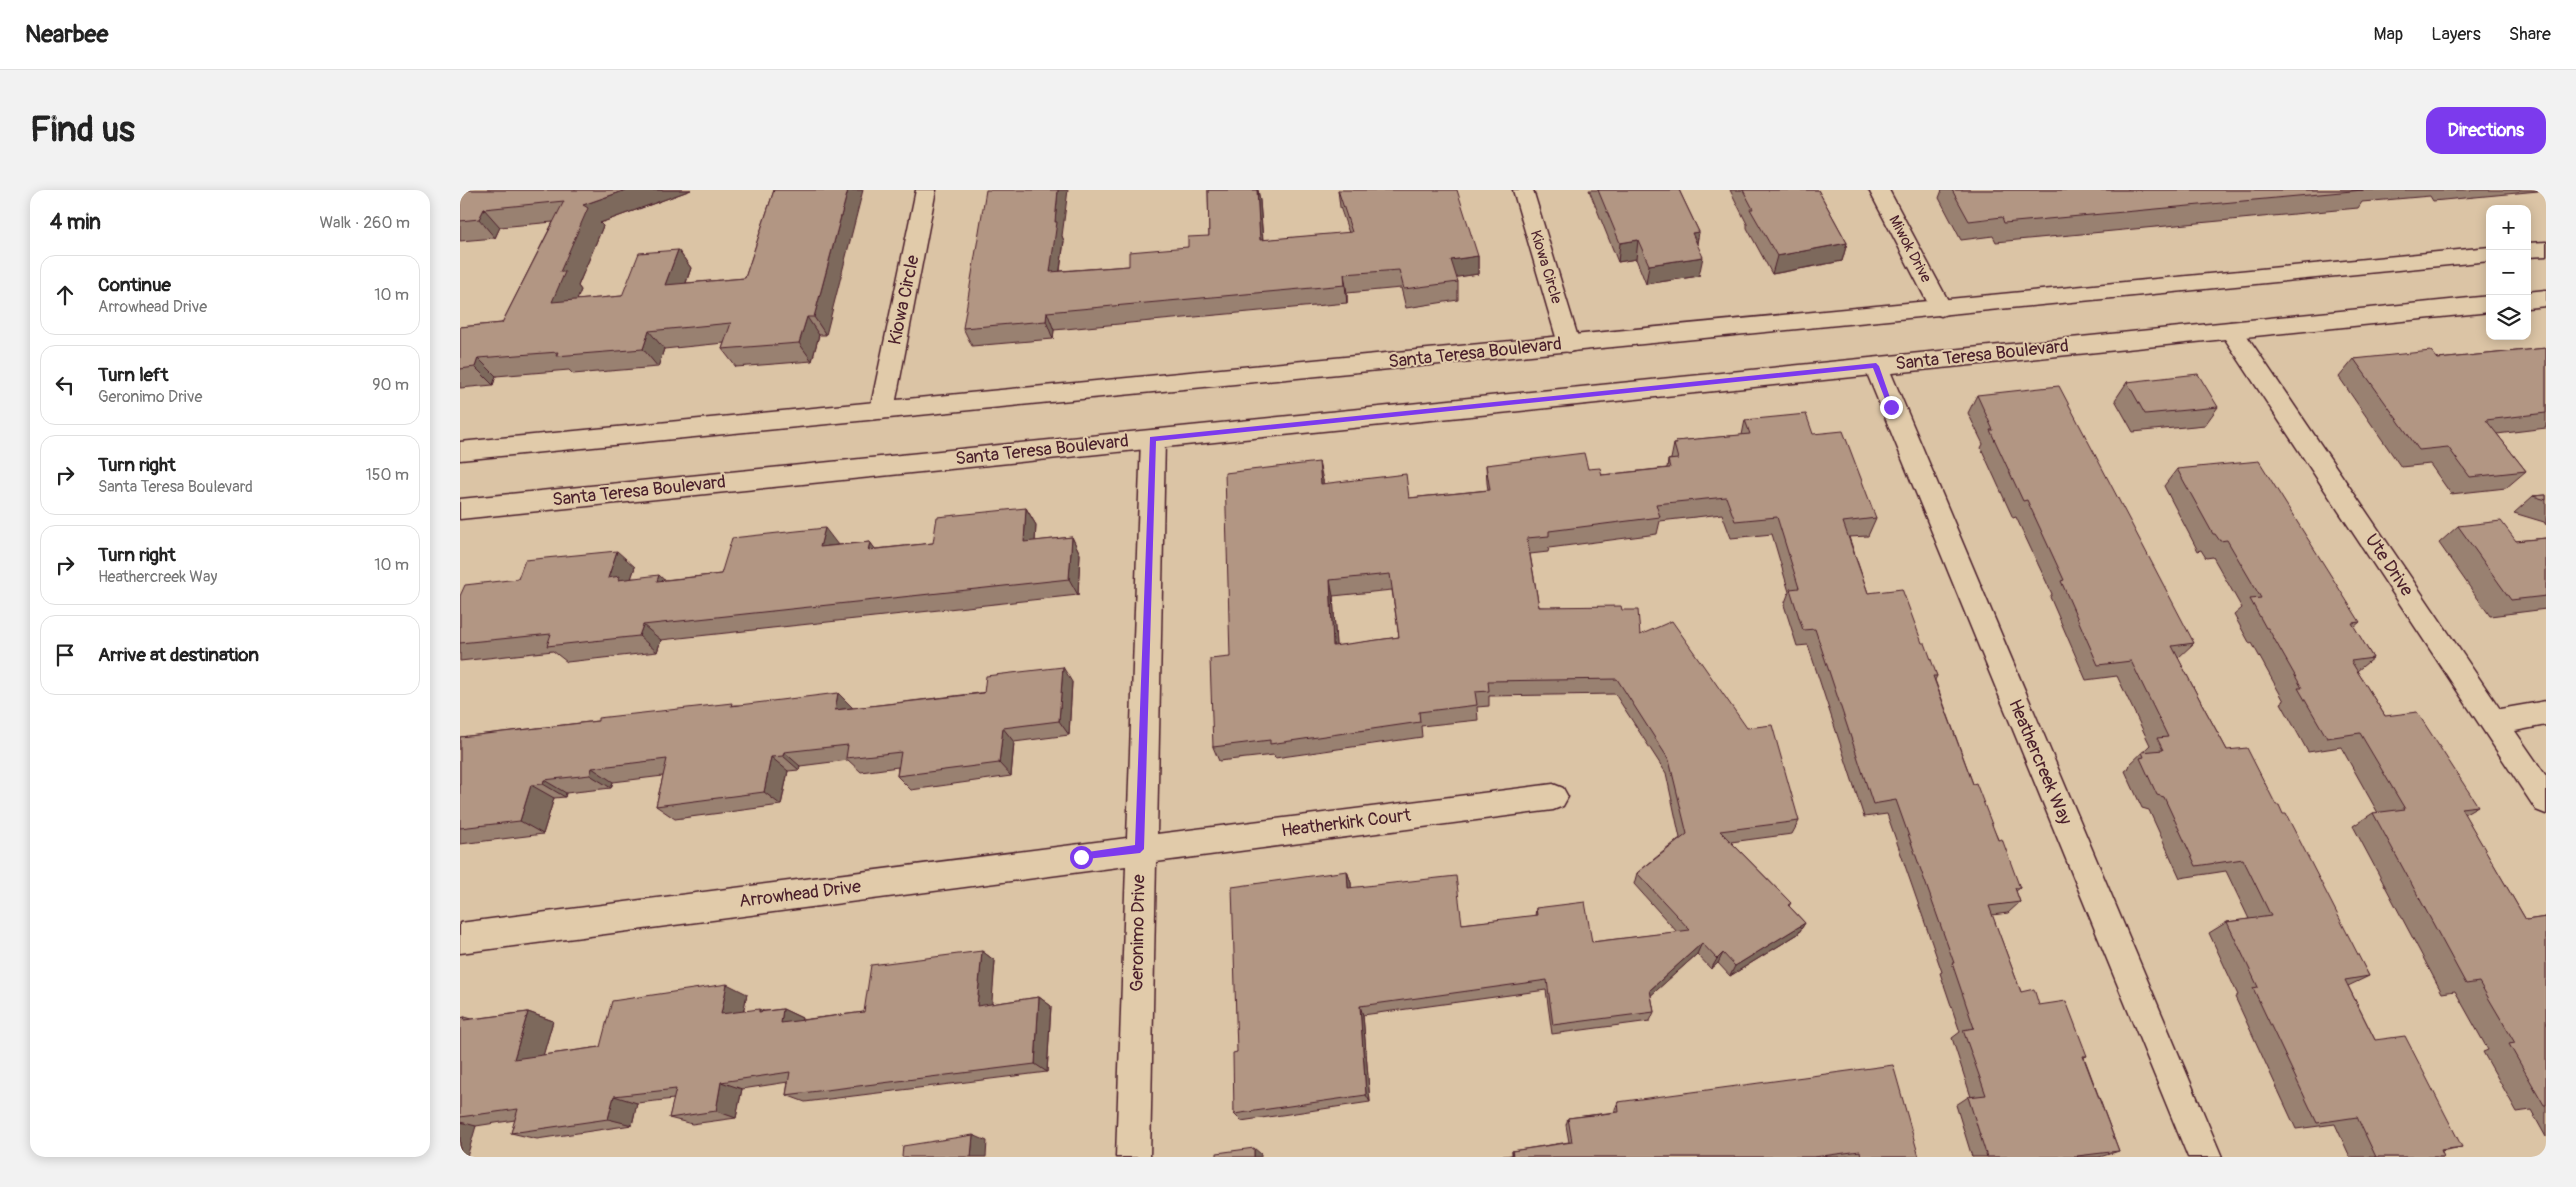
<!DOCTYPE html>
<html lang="en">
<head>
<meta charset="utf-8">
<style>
  :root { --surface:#fff; --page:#f2f2f2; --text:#222; --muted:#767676; --line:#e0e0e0; --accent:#7c3aed }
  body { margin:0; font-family:Pangolin,sans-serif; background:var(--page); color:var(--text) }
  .controls { position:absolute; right:15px; top:15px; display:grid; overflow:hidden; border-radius:10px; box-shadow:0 2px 12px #0003 }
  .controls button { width:45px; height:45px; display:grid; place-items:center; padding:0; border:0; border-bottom:1px solid var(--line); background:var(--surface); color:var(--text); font:25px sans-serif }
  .stop { position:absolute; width:15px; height:15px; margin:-11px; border:4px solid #7c3aed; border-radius:50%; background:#fff }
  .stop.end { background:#7c3aed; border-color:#fff; box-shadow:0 1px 5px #0008 }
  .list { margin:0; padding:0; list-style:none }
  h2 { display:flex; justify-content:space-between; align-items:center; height:65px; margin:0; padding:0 20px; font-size:21px }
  h2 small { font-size:16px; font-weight:400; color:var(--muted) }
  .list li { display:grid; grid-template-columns:32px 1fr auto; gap:15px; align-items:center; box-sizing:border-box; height:80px; margin:0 10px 10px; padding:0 10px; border:1px solid var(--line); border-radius:15px }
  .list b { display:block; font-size:19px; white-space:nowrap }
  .list p { margin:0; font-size:16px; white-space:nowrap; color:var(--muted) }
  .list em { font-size:16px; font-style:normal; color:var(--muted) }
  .icon { flex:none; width:28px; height:28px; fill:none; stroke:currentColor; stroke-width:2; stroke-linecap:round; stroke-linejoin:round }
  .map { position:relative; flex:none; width:2086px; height:967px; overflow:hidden; border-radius:15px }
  header { display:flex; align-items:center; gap:30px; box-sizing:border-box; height:70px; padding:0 25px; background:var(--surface); border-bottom:1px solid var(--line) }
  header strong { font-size:24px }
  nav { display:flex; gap:28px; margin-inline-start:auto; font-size:18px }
  .intro { display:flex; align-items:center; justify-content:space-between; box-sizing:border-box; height:120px; padding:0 30px }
  h1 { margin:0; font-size:35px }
  .button { padding:12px 22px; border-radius:15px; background:var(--accent); color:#fff; font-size:18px; font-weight:700 }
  main { display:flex; gap:30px; padding:0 30px }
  aside { flex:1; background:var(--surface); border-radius:15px; box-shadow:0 2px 12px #0003 }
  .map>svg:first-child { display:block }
</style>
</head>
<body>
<header>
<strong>Nearbee</strong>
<nav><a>Map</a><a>Layers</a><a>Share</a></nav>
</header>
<div class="intro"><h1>Find us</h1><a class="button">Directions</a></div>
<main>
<aside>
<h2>4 min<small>Walk · 260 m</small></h2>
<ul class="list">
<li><svg class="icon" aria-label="ahead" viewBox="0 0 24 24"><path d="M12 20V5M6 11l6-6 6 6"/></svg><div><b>Continue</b><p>Arrowhead Drive</p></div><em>10 m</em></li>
<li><svg class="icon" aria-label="left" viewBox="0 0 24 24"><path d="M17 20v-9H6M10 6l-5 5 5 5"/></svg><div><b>Turn left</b><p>Geronimo Drive</p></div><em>90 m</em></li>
<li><svg class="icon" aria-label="right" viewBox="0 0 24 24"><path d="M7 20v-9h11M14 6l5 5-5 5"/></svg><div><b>Turn right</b><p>Santa Teresa Boulevard</p></div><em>150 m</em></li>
<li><svg class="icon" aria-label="right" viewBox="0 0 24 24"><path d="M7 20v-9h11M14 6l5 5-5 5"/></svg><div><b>Turn right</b><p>Heathercreek Way</p></div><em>10 m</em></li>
<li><svg class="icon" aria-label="arrive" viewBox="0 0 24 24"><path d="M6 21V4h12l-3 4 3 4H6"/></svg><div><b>Arrive at destination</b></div></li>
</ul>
</aside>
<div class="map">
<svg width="2086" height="967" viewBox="0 0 2086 967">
  <rect width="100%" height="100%" fill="#dbc4a5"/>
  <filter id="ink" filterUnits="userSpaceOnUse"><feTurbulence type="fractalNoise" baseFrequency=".02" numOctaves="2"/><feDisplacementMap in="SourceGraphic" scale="10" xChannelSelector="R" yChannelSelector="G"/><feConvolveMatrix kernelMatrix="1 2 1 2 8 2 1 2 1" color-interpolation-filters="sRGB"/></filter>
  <g filter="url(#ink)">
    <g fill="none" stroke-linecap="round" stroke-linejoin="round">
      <g stroke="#4a1f2b" stroke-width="3">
        <path id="street" d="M456,0H476L434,220L430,226L422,229L414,226L410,220Z
          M1053,0H1073L1120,154L1117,160L1109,162L1101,160L1098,154Z
          M1409,0H1429L1492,118L1489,123L1481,126L1473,123Z
          M1771,132L1779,134L2040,519L2086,511V535L2055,541L2086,586V624L2076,620L1763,146L1760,140L1763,134Z
          M1416,168L1424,170L1428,176L1762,967H1728L1404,176L1408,170Z
          M693,240L702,243L705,249L697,644L1093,594L1103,598L1108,607L1103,616L1093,620L696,672L690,967H656L666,676L0,763V733L667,648L681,249L684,243Z"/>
      </g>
      <g stroke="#4a1f2b" stroke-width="3">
        <path id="secondary" d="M2086,52V66L2067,67V53Z
          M2030,57V71L0,270V252Z
          M2086,100V116L2067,118V102Z
          M2030,106V122L0,329V309Z"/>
      </g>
      <use href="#street" fill="#e1cbaa" fill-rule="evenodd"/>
      <use href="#secondary" fill="#e1cbaa" fill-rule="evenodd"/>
    </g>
    <path fill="#998171" stroke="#4a1f2b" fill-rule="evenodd" d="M0,0H231L140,33L143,36L118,96L121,100L117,110L162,106L218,60L231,78L226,93L285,88L314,0L366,145H359L352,171L276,177L262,159L264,153L204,159L198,177L113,184L109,180L36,186L33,195L0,198V137L42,133L93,32L40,37L35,48L0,51Z
      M748,0H798L800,11L803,50L889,43L880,17L878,0L1018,66V84L996,87L998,92V110L946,118L941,98L887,103V113L594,140L593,149L512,156L503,138L602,46L604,51L600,81L669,76L728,57L749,46Z
      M1129,0H1219L1239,42L1237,54L1239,86L1186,94L1176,69L1158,72Z
      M1270,0H1358L1387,53L1382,71L1312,84L1287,38V34Z
      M1482,0H2079L2078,1L1973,11L1970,6L1902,12L1898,18L1536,52L1533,46L1501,50L1479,8Z
      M2086,158V238L2037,244L2066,281L2046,298L1991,304L1970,274L1941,277L1879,187L1894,169H1978Z
      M1667,192L1758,217L1745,235L1673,242L1655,210Z
      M1517,205L1734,453L1718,468L1742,514L1767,560L1816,615L1909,786L1888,796L1915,850L2002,957L1981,961L1984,967H1890L1875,934L1836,939L1775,807L1778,805L1749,743L1767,732L1789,729L1766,681L1720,688L1689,620L1682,618L1665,581L1669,578L1668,576L1690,555L1657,486L1626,490L1590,407L1592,404L1556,327L1553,328L1521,258L1523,254L1508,223Z
      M1285,230L1353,244L1416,328L1408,346L1389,347L1408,403L1462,453L1477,486L1475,490L1513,594L1560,698L1556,701L1560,712L1548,723L1532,725L1561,802L1579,815L1627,866L1624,867L1659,961L1643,966L1638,967H1512L1496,915L1508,907H1511L1492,848L1500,842L1480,783L1482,782L1427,624L1404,627L1348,455L1337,456L1324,415L1329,402L1312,344L1271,348L1262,324L1200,331L1197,344L1089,358L1088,362L1070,364L1079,417L1162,420L1180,445L1339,631L1332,644L1271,652L1331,713L1329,716L1345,733L1338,744L1270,786L1258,773L1251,779L1237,764L1191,805L1194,822L1190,831L1092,844L1086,800L903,825L910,912L781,931L774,924L777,862L887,681L891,693V698L1002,734L1075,726L1076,718L1132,752L1217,742L1174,694L1177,683L1220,648L1206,583L1155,504L1029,506V516L1017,517L1018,530L961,536L962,547L815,568L814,565L759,571L753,557L770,467L863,290V294L949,308L1028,300L1027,293L1026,275L1128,279L1142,285L1207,278L1208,270L1211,269L1214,254H1216V251L1282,245ZM932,400L939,447L876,456L873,406Z
      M1717,279L1900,432L1894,437L1913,468L1897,481L1925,526L2018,616L2004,624L2066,730L2086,727V947L2071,920L2057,922L2023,862L2028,860L1995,801L1982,803L1893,636L1913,623H1918L1881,557L1848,562L1821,513L1824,511L1792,453L1790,454L1774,425L1782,418L1753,367L1746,368L1741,360L1738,361L1704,296Z
      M2086,305V335L2084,332L2054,323L2073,306Z
      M566,318L576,335L575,351L612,347L620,364L618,405L201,450L197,462L107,472L93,461L0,471V406L175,377L171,388L204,390L261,384L378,355L410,352L415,359L473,353Z
      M1998,336L2056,351L2086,348V419L2030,426L1979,353Z
      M612,492L609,545L554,552L551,586L451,600L437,586L438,577L401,582L388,570L340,576L339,580L328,581L321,615L215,629L196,616L203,586L153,592L151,598L106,603L105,607L94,608L83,644L0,654V547L275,515L393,518Z
      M522,761L535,771L531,814L579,807L591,816L587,882L345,912L326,905L328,892L282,899L276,928L232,934L209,928L214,909L177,913L172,935L77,949L51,943L55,930L16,936L0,967V828L5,827L12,829L68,822L93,831L83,865L140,857L287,804L283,821H305L323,819L342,828L341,830L404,822Z
      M1158,912L1459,967H1390V966L1385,967H1036L1052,965V961L1109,952L1106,935L1108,928L1155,922V919Z"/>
    <path fill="#7d695c" stroke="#4a1f2b" d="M166,0H231L140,33L143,36L118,96L121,100L108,130L92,112L100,82L123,15Z
      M388,0H403L366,145L354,127Z
      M598,0H608L602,46L604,51L597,100L590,82Z
      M797,0H798L800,11L804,68L800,50Z
      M24,19L40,37L35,48L19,29Z
      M1239,42L1235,61L1232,43Z
      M1178,50L1176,69L1158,72L1160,53Z
      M1387,53L1382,71L1312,84L1317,66Z
      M218,60L231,78L219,113L205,95Z
      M1018,66V84L992,88L991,70Z
      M1243,67L1239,86L1186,94L1189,75Z
      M884,84L887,103V113L885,95Z
      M587,122L594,140L593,149L586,131Z
      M347,127L359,145L352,171L339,153Z
      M189,141L204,159L198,177L183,159Z
      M18,168L36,186L33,195L15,177Z
      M859,272L863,290L865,311L861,294Z
      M566,318L576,335L574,369L564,352Z
      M365,338L378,355L360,357Z
      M612,347L620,364L618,405L609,389Z
      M410,352L422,368L408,360Z
      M157,361L175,377L169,395L148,388Z
      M199,385L216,401L197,391Z
      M870,390L873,406L877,471L873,456Z
      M183,435L201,450L197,462L179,446Z
      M603,477L612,492L609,545L599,531Z
      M378,503L393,518L375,520Z
      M543,538L554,552L551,586L539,573Z
      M324,562L340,576L339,580L323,566Z
      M311,567L328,581L321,615L304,602Z
      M132,578L153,592L151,598L130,585Z
      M84,590L106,603L105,607L83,594Z
      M71,595L94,608L83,644L60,631Z
      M887,681L891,693L892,710L888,698Z
      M1345,733L1338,744L1270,786L1275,776Z
      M1242,753L1237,764L1186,810L1190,800Z
      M522,761L535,771L531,825L517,816Z
      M1263,763L1258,773L1251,779L1257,769Z
      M267,794L287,804L281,833L261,824Z
      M579,807L591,816L587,882L575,874Z
      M900,816L903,825L910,912L906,905Z
      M299,819L318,828L299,822Z
      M323,819L342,828L339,841L321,833Z
      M68,822L93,831L80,877L54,869Z
      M261,892L282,899L276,928L256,921Z
      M154,906L177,913L172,935L148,929Z
      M0,932L16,936L7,967H0Z
      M513,945L527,951L526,967H511Z
      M794,958L801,964V967H794Z"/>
    <path fill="#b29683" stroke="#4a1f2b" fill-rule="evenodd" d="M0,0H166L123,15L128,18L100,82H105L92,112L162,106L179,63L218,60L205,95L285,88L314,0H388L354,127H347L339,153L262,159L271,133L189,141L183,159L96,166L98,162L18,168L15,177L0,179V137L42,133L104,11L24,19L19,29L0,31Z
      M526,0H598L595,32H597L590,82L669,76V62L728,57V47L749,46L748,0H797L800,50L892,42L878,0H997L1018,66L991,70L998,92L944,99L939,80L884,84L885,95L587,122L586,131L503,138Z
      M1138,0H1219L1239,42L1232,43L1243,67L1189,75L1178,50L1160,53Z
      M1283,0H1358L1387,53L1317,66L1290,19H1293Z
      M1492,0H1903L1544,33L1542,27L1509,31Z
      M2086,158V223L2026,230L2066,281L2010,287L1988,257L1959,260L1894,169L1971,161L1978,169Z
      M1738,184L1758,217L1685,224L1667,192Z
      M1599,196L1734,453L1712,456L1742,514L1767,560L1787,558L1816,615H1819L1823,624H1826L1909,786L1885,790L1915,850L1945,846L2002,957L1981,960L1984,967H1916L1897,927L1857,933L1793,798L1798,797L1767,732L1811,726L1783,669L1736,676L1704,607L1697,605L1680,568L1684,567L1682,562L1703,560L1697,548L1708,547L1671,471L1638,475L1601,391L1604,390L1567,310L1563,311L1530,240H1533L1517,205Z
      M1346,224L1353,244L1383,241L1416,328L1383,332L1408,403L1442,399L1462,453H1465L1477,486H1473L1513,594L1516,593L1538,650L1542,649L1560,698H1555L1560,712L1529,716L1561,802L1574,799L1579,815L1606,811L1627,866H1623L1659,961L1617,966L1618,967H1527L1508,907L1526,905L1503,840L1514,838L1492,773H1494L1436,610L1413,614L1355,439L1343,440L1330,399L1339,398L1317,327L1275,331L1266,307L1196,314L1200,327L1089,341V346L1067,348L1079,417L1161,416L1162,420H1178L1180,445L1212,431L1287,538L1312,535L1339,631L1260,641L1331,713L1328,715L1345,733L1275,776L1263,763L1257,769L1242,753L1190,800L1194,822L1093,835L1087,790L900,816L906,905L774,924L773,863L777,862L772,697L887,681L888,698L996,686L1002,734L1077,725L1076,718L1125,712L1132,752L1230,740L1177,683L1227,644L1209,570L1157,489L1028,491L1029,501L1015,502L1017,515L959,522L960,532L810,554V550L753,557L750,469L770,467L765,283L859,272L861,294L946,284L949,308L1030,300L1026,275L1124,263L1128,279L1140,278L1142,285L1210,278L1208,270L1218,269L1214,254H1217L1216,251L1290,244L1285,230ZM930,384L939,447L873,456L870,390Z
      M1799,271L1900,432L1892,433L1913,468L1891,471L1925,526L1957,522L2018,616L2001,618L2066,730L2086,727V915H2084L2049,854L2055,853L2019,792L2006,794L1913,623L1945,619L1900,543L1867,548L1838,498H1842L1808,438H1806L1790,409L1801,408L1767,350L1760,351L1755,344H1753L1717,279Z
      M2086,305V310L2073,306Z
      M566,318L564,352L612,347L609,389L183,435L179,446L87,456L91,444L0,453V406L5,395L58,389L65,370L157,361L148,388L160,386L158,390L199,385L197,391L261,384L272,348L365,338L360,357L410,352L408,360L473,353L477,327Z
      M2041,331L2056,351L2086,348V406L2051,410L1998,336Z
      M603,477L599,531L543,538L539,573L437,586L441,562L386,568L388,555L324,562L323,566L311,567L304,602L196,616L207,569L132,578L130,585L84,590L83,594L71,595L60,631L0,638V547L138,531V528L272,513L271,516L378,503L375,520L524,503L526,486Z
      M522,761L517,816L579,807L575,874L326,905L330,882L261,892L256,921L209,928L216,899L154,906L148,929L51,943L58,919L0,927V828L5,827L4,830L68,822L54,869L140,857L152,811L267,794L261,824L299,819V822L323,819L321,833L404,822L411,775Z
      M1433,875L1459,967H1401L1400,961L1354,967H1036L1053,965L1052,961L1112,952L1108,928L1159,922L1158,912Z
      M513,945L511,967H442L443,956Z
      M794,958V967H757V963Z"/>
  </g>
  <path fill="#7c3aed" d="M1416,173L1419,176L1434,219L1428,217L1413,178L696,251L684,659L680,663L618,670V664L621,663L675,655L690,247Z"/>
  <g text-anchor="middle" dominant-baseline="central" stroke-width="4" stroke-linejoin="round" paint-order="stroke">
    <g font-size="15" fill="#4a1f2b" stroke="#e1cbaa">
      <text transform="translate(1450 59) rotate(62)">Miwok Drive</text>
      <text transform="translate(1086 77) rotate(73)">Kiowa Circle</text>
    </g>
    <g font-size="18" fill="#4a1f2b" stroke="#e1cbaa">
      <text transform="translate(444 110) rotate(-78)">Kiowa Circle</text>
      <text transform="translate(1015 163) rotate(-6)">Santa Teresa Boulevard</text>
      <text transform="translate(1522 165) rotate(-6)">Santa Teresa Boulevard</text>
      <text transform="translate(582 260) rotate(-6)">Santa Teresa Boulevard</text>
      <text transform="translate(179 301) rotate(-6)">Santa Teresa Boulevard</text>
      <text transform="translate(1929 375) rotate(56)">Ute Drive</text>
      <text transform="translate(1580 572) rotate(67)">Heathercreek Way</text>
      <text transform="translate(886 633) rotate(-7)">Heatherkirk Court</text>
      <text transform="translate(340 704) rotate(-7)">Arrowhead Drive</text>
      <text transform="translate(678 743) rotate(-89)">Geronimo Drive</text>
    </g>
  </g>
</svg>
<div class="controls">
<button>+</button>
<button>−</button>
<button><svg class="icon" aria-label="layers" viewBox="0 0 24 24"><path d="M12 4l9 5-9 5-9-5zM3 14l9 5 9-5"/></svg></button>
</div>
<div class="stop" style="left:621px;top:667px"></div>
<div class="stop end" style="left:1431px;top:217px"></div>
</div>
</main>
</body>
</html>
